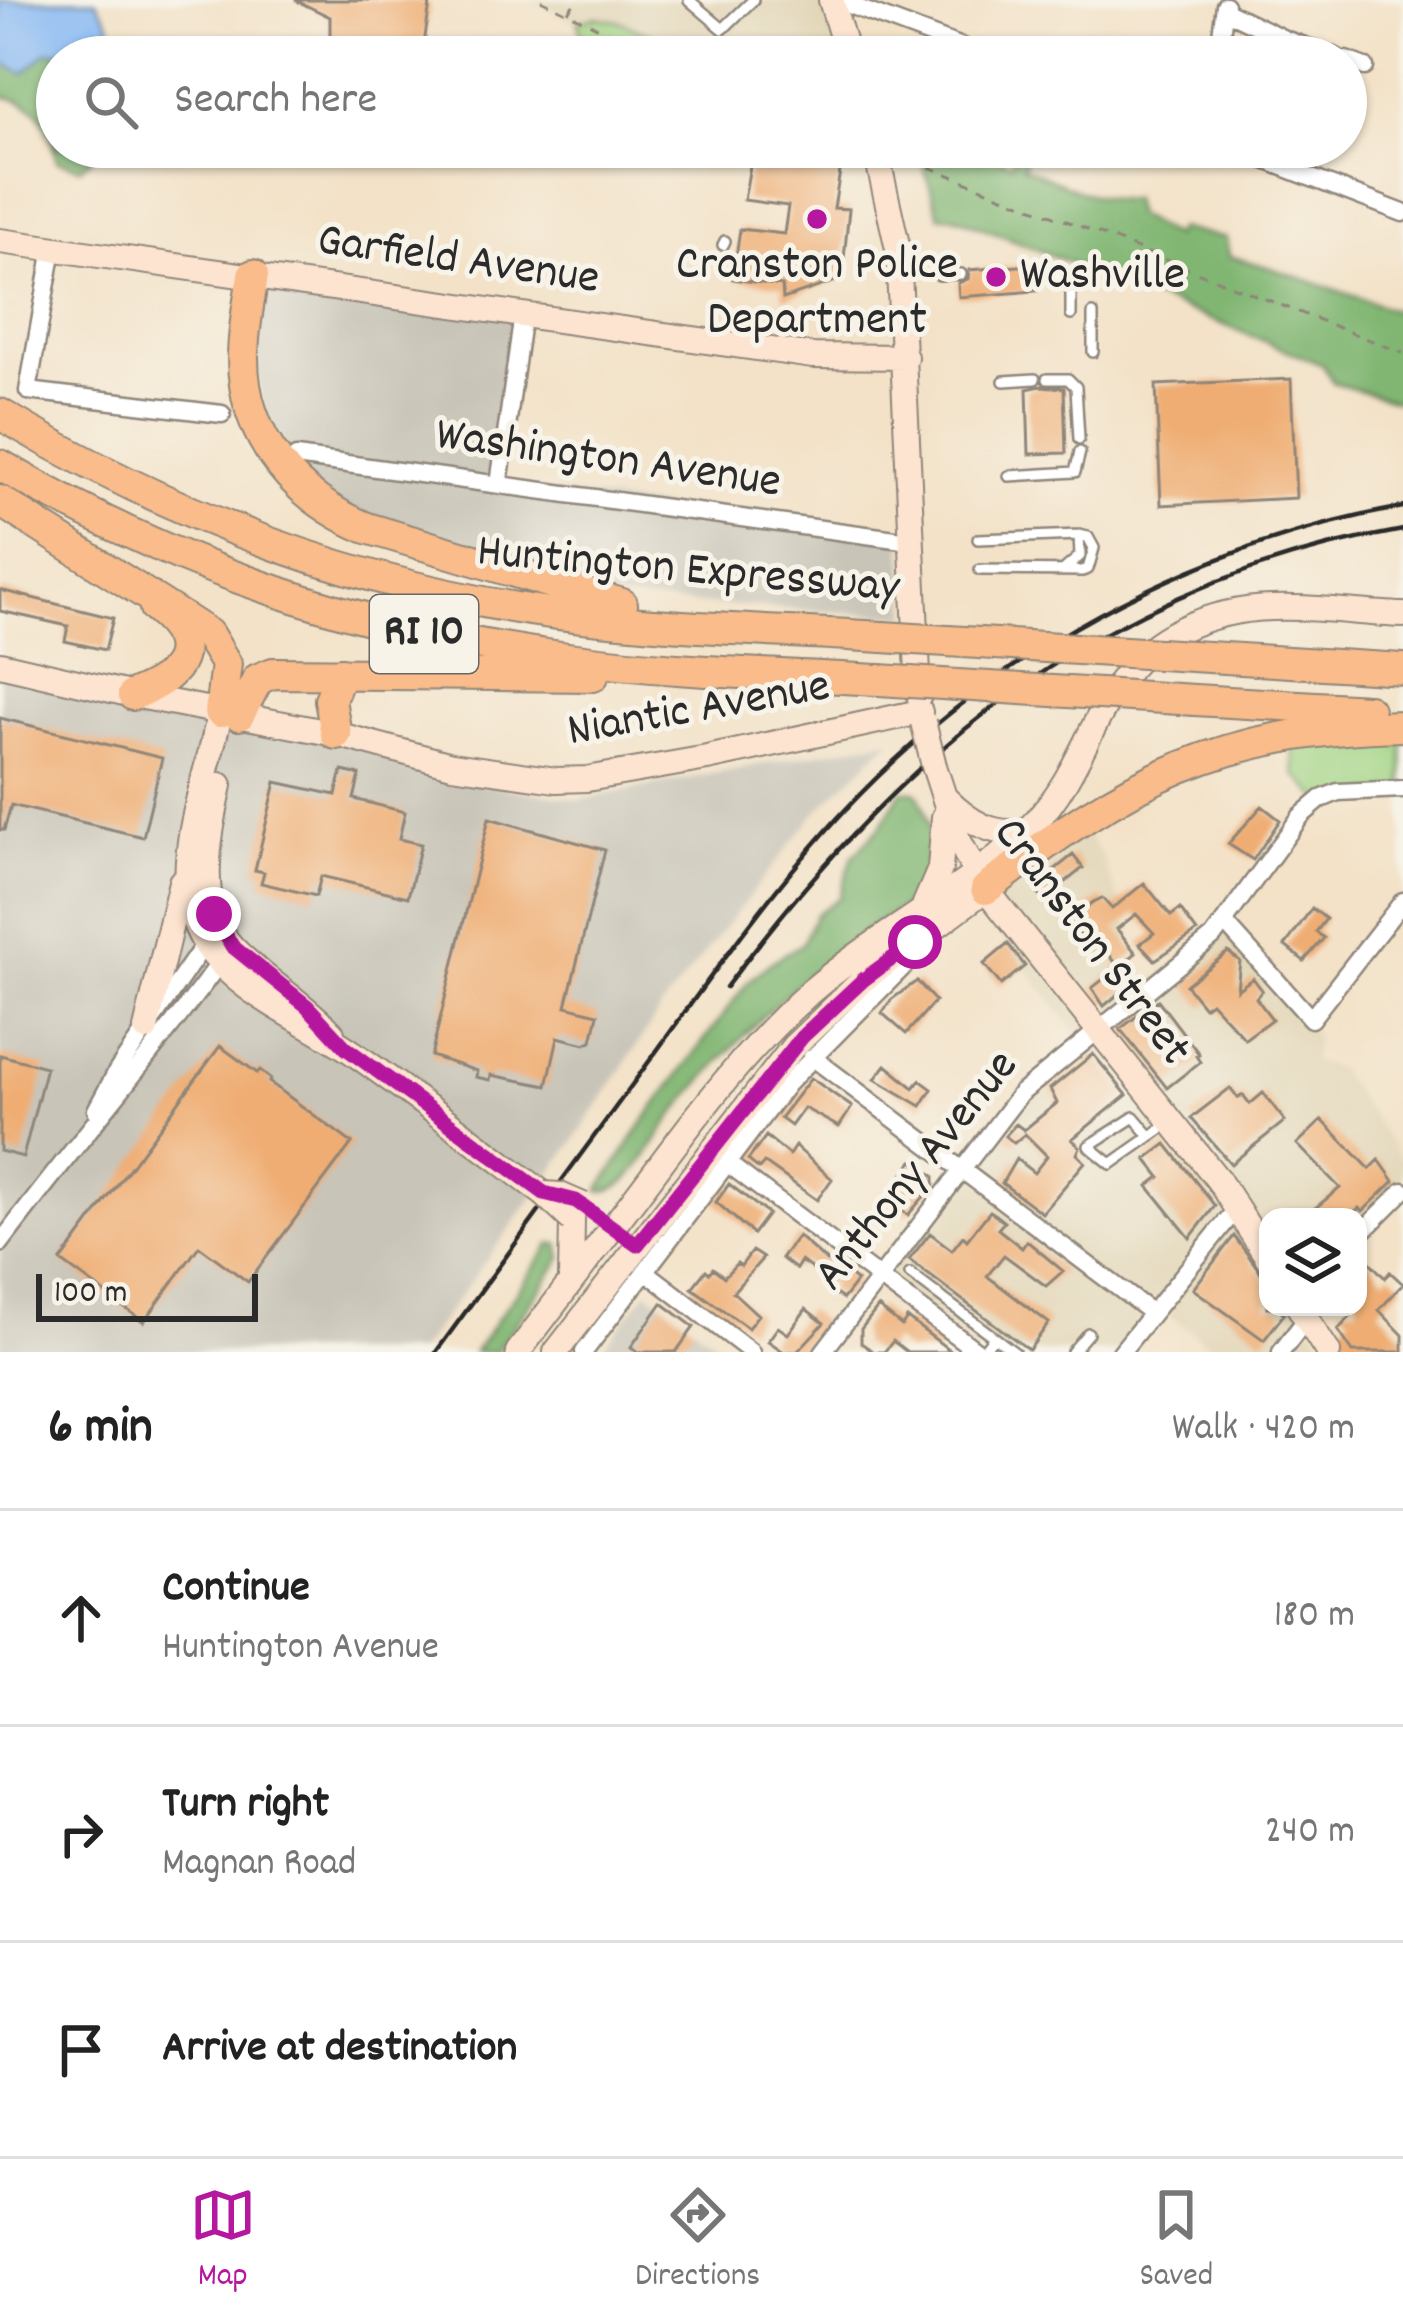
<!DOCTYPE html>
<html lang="en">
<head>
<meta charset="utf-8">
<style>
  :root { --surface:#fff; --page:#f6f6f6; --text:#222; --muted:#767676; --line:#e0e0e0; --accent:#b5179e }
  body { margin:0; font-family:Dekko,sans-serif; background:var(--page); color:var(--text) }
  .controls { position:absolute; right:36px; bottom:36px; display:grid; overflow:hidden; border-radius:24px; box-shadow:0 3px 9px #0004 }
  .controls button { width:108px; height:108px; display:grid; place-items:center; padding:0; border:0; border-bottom:3px solid var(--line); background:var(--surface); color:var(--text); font:60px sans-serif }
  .scale { position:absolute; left:36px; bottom:30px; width:222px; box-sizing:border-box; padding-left:12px; border:6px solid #2b2b2b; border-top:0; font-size:33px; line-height:42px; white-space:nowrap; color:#2b2b2b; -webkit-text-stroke:9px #f7f3e8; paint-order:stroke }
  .stop { position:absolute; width:36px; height:36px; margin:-27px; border:9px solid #b5179e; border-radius:50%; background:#fff }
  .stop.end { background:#b5179e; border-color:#fff; box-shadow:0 3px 12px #0008 }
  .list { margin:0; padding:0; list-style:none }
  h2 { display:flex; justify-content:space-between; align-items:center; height:156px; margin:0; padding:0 48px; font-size:51px }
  h2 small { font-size:39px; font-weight:400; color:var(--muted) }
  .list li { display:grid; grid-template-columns:78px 1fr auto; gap:36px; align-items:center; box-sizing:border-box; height:216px; padding:0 48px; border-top:3px solid var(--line) }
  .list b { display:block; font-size:45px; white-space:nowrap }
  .list p { margin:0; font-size:39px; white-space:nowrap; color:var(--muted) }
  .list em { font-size:39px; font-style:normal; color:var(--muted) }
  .icon { flex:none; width:66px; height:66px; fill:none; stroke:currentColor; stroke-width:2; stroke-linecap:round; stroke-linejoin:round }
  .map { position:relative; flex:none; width:1403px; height:1352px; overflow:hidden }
  .search { position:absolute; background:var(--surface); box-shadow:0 3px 9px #0004; left:36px; right:36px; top:36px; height:132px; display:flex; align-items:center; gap:30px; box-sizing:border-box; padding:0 42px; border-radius:66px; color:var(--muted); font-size:45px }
  .sheet { height:804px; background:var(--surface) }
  nav { display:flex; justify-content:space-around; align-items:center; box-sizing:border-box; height:168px; border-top:3px solid var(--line); background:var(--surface); font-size:33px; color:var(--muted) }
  nav a { display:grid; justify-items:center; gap:6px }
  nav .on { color:var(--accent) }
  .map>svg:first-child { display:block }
</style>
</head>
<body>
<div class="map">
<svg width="1403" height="1352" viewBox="0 0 1403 1352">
  <rect width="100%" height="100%" fill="#f7f3e8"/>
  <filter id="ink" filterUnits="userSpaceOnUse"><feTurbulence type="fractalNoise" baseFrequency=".00833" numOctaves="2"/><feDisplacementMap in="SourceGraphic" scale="24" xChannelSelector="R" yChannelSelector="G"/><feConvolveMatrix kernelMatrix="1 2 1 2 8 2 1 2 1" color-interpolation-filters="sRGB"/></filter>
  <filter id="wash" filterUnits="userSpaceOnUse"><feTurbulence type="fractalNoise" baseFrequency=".004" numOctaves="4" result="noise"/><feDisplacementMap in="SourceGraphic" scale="48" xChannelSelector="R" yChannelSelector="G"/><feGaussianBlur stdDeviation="2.7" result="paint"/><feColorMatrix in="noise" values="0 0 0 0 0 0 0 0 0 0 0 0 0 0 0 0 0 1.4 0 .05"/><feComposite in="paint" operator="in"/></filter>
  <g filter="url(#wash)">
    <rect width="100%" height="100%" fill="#f3e2c8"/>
    <path fill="#e2d6b7" d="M530,0H833L849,57H704L621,22L597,17L578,22Z
      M1081,828L1101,853L1130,930V945L1122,955L1140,984L1145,987L1222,923L1302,1026L1310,1025L1316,1037L1313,1061L1338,1069L1403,1160V1192L1358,1237V1217H1268V1307H1300L1329,1352H1219L1153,1304L1114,1352H973L876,1280L948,1178L1082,1039L984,915L1012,885Z"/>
    <path fill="#c8c4b8" d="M259,283L515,315L493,484L902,539L908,616L584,597L351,525L269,460L249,297Z
      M0,665L336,734L448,779L579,800L892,739L816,812L664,1004L573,1143L418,1352H0Z
      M647,1291L728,1352H600Z"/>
    <path fill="#a1d484" stroke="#668058" stroke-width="3" d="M596,17L621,22L704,57H630L582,38L578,22Z
      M1403,723V789L1322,801L1295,774L1292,735Z"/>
    <path fill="#80b672" stroke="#56704e" stroke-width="3" d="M73,51L75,57H57V147H92V159L80,168L57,161C47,122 42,102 0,96V62L24,72L47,52Z
      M918,147H994L992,155L1011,164L1018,147H1029L1023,167C1058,181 1094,203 1132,199L1135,215L1173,236L1178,229L1226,238L1229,256C1287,271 1345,294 1403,313V403L1333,383L1323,365L954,216H939Z
      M902,791H915L919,795C938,837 933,873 903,907C813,960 738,1035 673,1116C654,1140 633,1193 599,1191L643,1123L747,983L770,963L802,944L816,914L839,898L853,856L881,826Z
      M551,1244H559L562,1258L496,1352H474Z"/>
    <path fill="#87b9f4" stroke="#597290" stroke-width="3" d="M0,0H96L110,24L112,57H75L73,51L47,52L24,73L0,62Z"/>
    <g id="blocks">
      <path fill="#efad73" d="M295,0H407L430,4L422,57L330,45V17Z
        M753,149L841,165L834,208L849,209L842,279L783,299L782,286L733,279L740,229L784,234L788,206L744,200Z
        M1031,265L1036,291L959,297L958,283L968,279L969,270Z
        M1291,379L1296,498L1161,505L1156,385Z
        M1041,386L1064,388L1066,453L1029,454L1027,389Z
        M0,590L113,618L105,650L65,641L68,626L0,611Z
        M0,718L162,758L143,837L11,805L4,830H0Z
        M342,771L360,775L354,799L405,812L399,839L421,844L408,897L321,876L316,896L261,883L264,872L255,870L276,782L336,795Z
        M1262,806L1280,820L1253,860L1228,844Z
        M489,818L605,850L566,1006L598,1014L592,1041L585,1044L558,1037L547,1086L491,1075L490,1080L476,1077L477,1071L431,1056Z
        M1073,855L1083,868L1043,900L1033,887Z
        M1144,883L1171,916L1180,909L1197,932L1155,960L1140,944L1154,933L1136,914L1117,929L1136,953L1119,967L1100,943L1091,950L1070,923L1093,902L1102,898L1112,909Z
        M1312,908L1326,919L1316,932L1324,938L1304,961L1285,946Z
        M1008,944L1025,966L1001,985L984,964Z
        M1228,952L1240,961L1237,990L1253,978L1262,990L1256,998L1272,1019L1245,1039L1211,1002L1204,1007L1186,985Z
        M1119,967L1132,983L1104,1006L1092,988Z
        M917,981L935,1001L906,1034L882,1013L892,999Z
        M1158,1000L1199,1054L1196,1056L1200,1062L1167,1088L1120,1029Z
        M220,1046L257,1073L260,1070L271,1079L269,1082L352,1143L248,1282L199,1246L144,1322L61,1261Z
        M1093,1054L1127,1095L1072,1139L1080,1147L1077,1154L1085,1162L1042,1213L1002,1183L1016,1159L1034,1173L1047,1156L1025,1134L1014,1143L1005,1136L1016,1124L1024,1130L1057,1103L1050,1089Z
        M0,1055L46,1067L23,1157L0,1151Z
        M886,1065L914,1088L920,1080L932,1089L921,1106L875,1079Z
        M811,1078L852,1107L839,1127L804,1108L791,1126L780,1118Z
        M1230,1088L1238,1098L1243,1095L1250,1104L1263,1093L1285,1121L1231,1164L1191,1118Z
        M1322,1120L1370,1169L1379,1160L1394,1181L1363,1211L1359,1208L1348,1217H1304L1340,1188L1297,1144Z
        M766,1136L789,1155L795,1146L832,1179L817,1200L768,1165L764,1163L759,1169L748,1160Z
        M1166,1144L1215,1206L1190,1238L1148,1186L1160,1177L1146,1159Z
        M913,1161L934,1176V1185L908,1215L886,1199Z
        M729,1184L768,1214L753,1234L716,1202Z
        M990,1211L1004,1222L998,1229L1022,1248L1027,1241L1063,1271L1046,1286L1004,1255L987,1276L1049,1323L1029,1350L909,1260L930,1233L952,1250L963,1236L967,1240Z
        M798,1236L840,1273L843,1270L857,1281L843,1299L828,1289L832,1284L801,1261L796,1269L781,1258Z
        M1234,1236L1268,1282V1307H1278L1284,1314L1264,1340L1193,1289Z
        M752,1251L763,1258L733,1292L758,1315L748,1328L692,1288L706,1270L709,1273L713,1268L724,1277L737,1263L741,1266Z
        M1366,1258L1385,1278L1390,1272L1403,1284L1379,1310L1403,1335V1352H1353L1338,1330L1350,1317L1340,1307H1358V1266Z
        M662,1303L694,1327L676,1352H638L631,1347Z
        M878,1307L902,1326L907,1318L952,1352H907L893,1341L884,1352H874L861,1343V1329Z
        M806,1309L824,1323L797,1352H784L768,1341L778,1327L788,1334Z"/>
    </g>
  </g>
  <g filter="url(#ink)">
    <use href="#blocks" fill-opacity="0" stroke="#8f867a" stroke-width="3"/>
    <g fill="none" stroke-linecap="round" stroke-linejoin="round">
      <g stroke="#8f867a" stroke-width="14">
        <path id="lane" d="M689,0L723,29L753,0
          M723,245L725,241
          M1039,270L1061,275L1071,284V315
          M939,275L961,274
          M1093,314V352
          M1047,379H1068L1076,387L1079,439
          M1004,381L1035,379
          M1009,476L1075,472L1080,452
          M978,539L1079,535L1088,537L1094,548L1088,569L1082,571L980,570
          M1065,569L1080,556L1079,535
          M1150,1136L1134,1117L1089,1146L1111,1164L1171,1122
          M910,1274L994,1337
          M982,1352L994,1337L1014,1352
          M1072,1352L1088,1333"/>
      </g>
      <g stroke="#8f867a" stroke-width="21">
        <path id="street" d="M836,0L989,57
          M1226,11L1284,39L1336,57
          M1218,57L1225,5
          M1346,60L1365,67
          M1231,147L1403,213
          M53,248L28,391L222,414
          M296,457L910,541
          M499,484L523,314
          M1225,923L1311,1019L1403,901
          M812,1057L1152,1313
          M96,1110L117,1071L210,936
          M727,1163L978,1352
          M1358,1236L1403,1191
          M0,1244C73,1147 152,1055 224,957
          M645,1271L751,1352
          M584,1352L788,1083L926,944
          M823,1352L1020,1094L1213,937L1301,816L1321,799L1338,792L1403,789
          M1121,1352L1237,1208
          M1281,1352L1307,1318"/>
      </g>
      <g stroke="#8f867a" stroke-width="28">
        <path id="secondary" d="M831,0L848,57
          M875,147L898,249L919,696
          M0,241L813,356L905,357
          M0,664L133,695L336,734L452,765L556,780L587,779L707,758L920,712
          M220,712C208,775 177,846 191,910C208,984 297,1014 352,1052C417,1098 480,1146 544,1194
          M934,766L957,837L981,883L1219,1181L1268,1258
          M220,785C210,834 193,906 233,948C263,979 302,1001 332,1033
          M946,799C968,821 994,838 1026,830
          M925,904L940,869L944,817
          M146,1029L181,882
          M571,1278L572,1220
          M1299,1307L1328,1352
          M518,1352C562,1294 606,1236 650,1178C699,1112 748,1047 810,992C879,932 974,887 1035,822C1091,764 1097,675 1172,634C1248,592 1322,612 1403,615
          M556,1352L793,1047L863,980L986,889"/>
      </g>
      <g stroke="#8f867a" stroke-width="34">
        <path id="highway" d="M253,275C249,303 243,330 243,358C243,438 296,499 367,528L622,604
          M0,414C166,513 344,582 536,611C650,628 767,630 882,637
          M0,465C175,568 367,632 568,658C671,672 776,674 879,680
          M0,501L208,634L226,664L220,712
          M1225,658L1403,669
          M133,695C182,676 204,647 155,608
          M1195,700L1368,710
          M239,715L258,679L273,673L593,676
          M336,734L330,700L341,673
          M986,889C1128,779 1220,730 1403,726"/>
      </g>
      <path stroke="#8f867a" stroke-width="3" stroke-dasharray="9 9" stroke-linecap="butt" d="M541,0L659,57
        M568,12L577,0
        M896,154L1403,353"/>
      <use href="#lane" stroke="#fff" stroke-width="9"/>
      <use href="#street" stroke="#fff" stroke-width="16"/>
      <use href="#secondary" stroke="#fde4d0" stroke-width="24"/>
      <use href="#highway" stroke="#f9bc8a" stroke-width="30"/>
      <path stroke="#2b2b2b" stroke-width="4.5" d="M726,987C904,748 1101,583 1403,530
        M436,1352C505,1257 575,1162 645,1067C709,979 772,888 846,809C994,652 1190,546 1403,507"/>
      <g stroke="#8f867a" stroke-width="28" stroke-linecap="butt">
        <path id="secondary-bridge" d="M923,722L934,766
          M544,1194L560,1195L583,1205
          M544,1194L572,1220"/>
      </g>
      <g stroke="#8f867a" stroke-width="34" stroke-linecap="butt">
        <path id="highway-bridge" d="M882,637L1225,658
          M879,680L1195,700"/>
      </g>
      <use href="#secondary-bridge" stroke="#fde4d0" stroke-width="24"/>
      <use href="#highway-bridge" stroke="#f9bc8a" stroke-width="30"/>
    </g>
  </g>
  <g fill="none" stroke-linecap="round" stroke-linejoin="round" filter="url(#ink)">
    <path stroke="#b5179e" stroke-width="15" d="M214,914L232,946L307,1006L346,1048L544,1193L576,1201L637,1245L802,1037L863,980L915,942"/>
  </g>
  <g fill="#b5179e" stroke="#f7f3e8" stroke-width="4.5">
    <circle cx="817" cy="219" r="12"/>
    <circle cx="996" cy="277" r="12"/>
  </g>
  <g text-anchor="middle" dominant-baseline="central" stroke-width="10" stroke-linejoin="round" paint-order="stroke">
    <rect fill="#f7f3e8" stroke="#686764" stroke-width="3" x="370" y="595" width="108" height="78" rx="9"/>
    <g font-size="45" font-weight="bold" fill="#2b2b2b">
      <text x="424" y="634">RI 10</text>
    </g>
    <g font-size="48" fill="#2b2b2b" stroke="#f7f3e8">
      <text transform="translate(458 262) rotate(8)">Garfield Avenue</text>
      <text transform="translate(608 461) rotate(8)">Washington Avenue</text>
      <text transform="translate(688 572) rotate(5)">Huntington Expressway</text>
      <text transform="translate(699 711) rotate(-10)">Niantic Avenue</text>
      <text transform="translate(1090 943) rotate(53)">Cranston Street</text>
      <text transform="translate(918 1172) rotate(-51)">Anthony Avenue</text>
    </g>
    <g font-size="48" fill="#2b2b2b" stroke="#f7f3e8">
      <text x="817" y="267">Cranston Police<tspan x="817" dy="55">Department</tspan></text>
      <text x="1020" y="277" text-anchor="start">Washville</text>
    </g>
  </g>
</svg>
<div class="controls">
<button><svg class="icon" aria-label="layers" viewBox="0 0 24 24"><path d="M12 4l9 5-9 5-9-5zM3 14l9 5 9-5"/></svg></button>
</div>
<div class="scale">100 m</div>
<div class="stop" style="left:915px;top:942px"></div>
<div class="stop end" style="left:214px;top:914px"></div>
<div class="search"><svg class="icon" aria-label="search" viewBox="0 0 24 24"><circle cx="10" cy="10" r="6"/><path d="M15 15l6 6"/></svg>Search here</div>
</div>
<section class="sheet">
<h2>6 min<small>Walk · 420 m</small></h2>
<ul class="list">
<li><svg class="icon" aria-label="ahead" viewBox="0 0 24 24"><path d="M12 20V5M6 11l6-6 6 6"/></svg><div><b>Continue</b><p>Huntington Avenue</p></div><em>180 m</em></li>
<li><svg class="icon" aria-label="right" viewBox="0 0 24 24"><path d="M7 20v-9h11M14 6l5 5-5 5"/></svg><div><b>Turn right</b><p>Magnan Road</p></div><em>240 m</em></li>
<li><svg class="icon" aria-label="arrive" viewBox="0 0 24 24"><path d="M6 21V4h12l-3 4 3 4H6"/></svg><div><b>Arrive at destination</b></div></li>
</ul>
</section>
<nav>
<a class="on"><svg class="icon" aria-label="map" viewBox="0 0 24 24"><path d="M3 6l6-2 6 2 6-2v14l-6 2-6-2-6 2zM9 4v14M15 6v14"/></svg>Map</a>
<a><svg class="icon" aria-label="directions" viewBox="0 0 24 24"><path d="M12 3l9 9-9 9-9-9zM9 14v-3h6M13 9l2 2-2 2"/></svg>Directions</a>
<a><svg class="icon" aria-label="saved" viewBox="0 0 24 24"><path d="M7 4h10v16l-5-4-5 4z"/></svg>Saved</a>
</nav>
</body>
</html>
